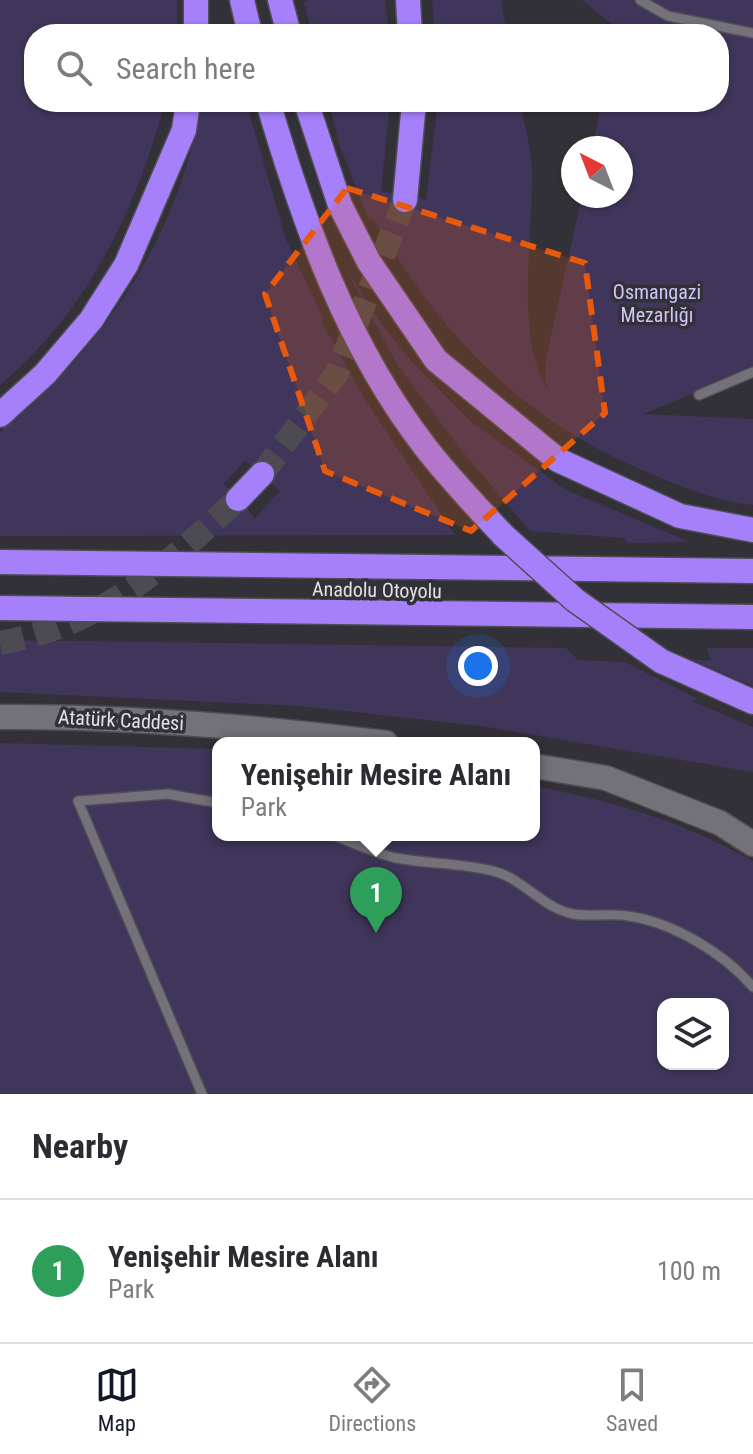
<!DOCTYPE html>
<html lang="en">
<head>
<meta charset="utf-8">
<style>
  :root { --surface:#fff; --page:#f2f2f3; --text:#2b2b33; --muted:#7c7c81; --line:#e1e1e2; --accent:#111827 }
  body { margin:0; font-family:"Roboto Condensed",sans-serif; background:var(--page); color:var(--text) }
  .controls { position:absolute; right:24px; bottom:24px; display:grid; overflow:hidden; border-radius:16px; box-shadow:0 2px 6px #0004 }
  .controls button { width:72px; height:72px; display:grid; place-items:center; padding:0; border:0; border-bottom:2px solid var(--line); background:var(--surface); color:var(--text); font:40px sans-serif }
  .compass { position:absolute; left:561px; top:136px; width:72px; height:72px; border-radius:50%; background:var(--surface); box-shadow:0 2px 6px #0004; rotate:318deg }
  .you { position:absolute; left:478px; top:666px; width:28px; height:28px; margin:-20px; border:6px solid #fff; border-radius:50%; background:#1a73e8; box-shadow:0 0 0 12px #1a73e833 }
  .badge { display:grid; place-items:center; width:52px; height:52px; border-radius:50%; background:var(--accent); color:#fff; font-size:26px; font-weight:700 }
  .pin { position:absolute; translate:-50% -66px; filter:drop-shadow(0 2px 4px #0008) }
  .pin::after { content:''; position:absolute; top:42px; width:28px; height:24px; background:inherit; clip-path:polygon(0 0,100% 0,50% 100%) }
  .popup { position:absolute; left:212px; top:737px; width:328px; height:104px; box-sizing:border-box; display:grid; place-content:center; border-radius:16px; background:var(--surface); filter:drop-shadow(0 2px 6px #0005); font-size:26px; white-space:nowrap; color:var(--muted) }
  .popup b { font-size:30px; color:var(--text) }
  .popup::after { content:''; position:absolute; left:50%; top:100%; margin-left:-16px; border:16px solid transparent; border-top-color:var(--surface) }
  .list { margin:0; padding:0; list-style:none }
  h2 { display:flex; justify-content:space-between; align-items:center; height:104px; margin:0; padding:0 32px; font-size:34px }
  h2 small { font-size:26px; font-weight:400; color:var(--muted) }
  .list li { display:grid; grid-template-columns:52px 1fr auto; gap:24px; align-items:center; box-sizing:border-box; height:144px; padding:0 32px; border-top:2px solid var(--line) }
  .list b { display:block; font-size:30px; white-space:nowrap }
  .list p { margin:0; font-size:26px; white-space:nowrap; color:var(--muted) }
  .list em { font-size:26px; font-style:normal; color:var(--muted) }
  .icon { flex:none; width:44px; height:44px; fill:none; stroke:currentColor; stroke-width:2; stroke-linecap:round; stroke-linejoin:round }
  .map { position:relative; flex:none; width:753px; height:1094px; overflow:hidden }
  .search { position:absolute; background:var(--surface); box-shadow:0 2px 6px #0004; left:24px; right:24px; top:24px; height:88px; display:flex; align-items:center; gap:20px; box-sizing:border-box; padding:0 28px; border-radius:32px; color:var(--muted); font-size:30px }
  .sheet { height:248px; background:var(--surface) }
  nav { display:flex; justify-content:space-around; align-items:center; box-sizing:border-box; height:112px; border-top:2px solid var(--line); background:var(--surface); font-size:22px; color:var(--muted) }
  nav a { display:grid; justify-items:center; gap:4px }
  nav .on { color:var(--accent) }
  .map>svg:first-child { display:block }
</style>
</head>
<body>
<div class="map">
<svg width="753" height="1094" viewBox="0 0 753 1094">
  <rect width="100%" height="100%" fill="#333138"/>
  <path fill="#40365b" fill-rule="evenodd" d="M0,0H177V34H34V102H165C136,210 87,312 0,385Z
    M309,0H385L389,34H312L304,2Z
    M432,0H501L507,34H435Z
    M582,0H753V369L643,414L753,419V505C720,502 685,488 654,475C523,422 443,338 373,218L369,220L339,144L329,102H390L381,191L426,200L438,102H520C524,124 531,147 532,169C534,228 513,344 550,392L545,380L546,359L582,196H621V148H592L602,102H719V34H616L617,28Z
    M201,102H246L286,240L324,320L321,321L364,398L455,535L0,536V432C102,350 181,234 201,102ZM245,460L280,491L255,518L224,484Z
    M342,262L378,319L410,360L470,421L566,490L690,542L628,543L624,538L530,531L462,451L397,364Z
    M0,640L566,648L578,660L625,662L696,698L694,702L753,727V772L481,726L301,706L0,692Z
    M707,648H753V686L690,659L711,661Z
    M0,743L218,749V835H534V786C617,802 679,820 753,861V1094H0ZM663,1004H723V1064H663Z"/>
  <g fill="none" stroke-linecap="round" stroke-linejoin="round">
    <path stroke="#4d4b52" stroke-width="24" stroke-dasharray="24 12" stroke-linecap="butt" d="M262,474L337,373L405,200
      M0,643C104,624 163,568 238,499"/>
    <g stroke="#4e4d53" stroke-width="12">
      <path id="lane" d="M640,0L668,16L753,33
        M699,395L753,372
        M333,835C353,843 375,853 396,858C428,864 462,863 493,871C523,878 542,908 573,914C590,917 610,913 628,916C672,922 724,953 753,987
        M202,1094L78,801L168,794L218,803"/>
    </g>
    <g stroke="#4e4d53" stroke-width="27">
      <path id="secondary" d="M0,717C129,716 258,727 386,743
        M534,766L606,778L720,823L753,844"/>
    </g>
    <g stroke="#4e4d53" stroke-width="27">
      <path id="highway" d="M196,0V34
        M242,0L250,34
        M280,0L289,34
        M408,0L410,34
        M268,102C304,224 347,346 426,448C450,479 477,507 503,535
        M306,102L340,205L369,262L436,360L558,460L680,516L753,530
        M405,200L414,102
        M0,415L45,374L91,320L126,265L184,130L188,102
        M238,499L262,474
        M0,562L753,571
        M0,608L753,617
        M661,661L753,702"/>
    </g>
    <use href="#lane" stroke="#73717a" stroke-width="9"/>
    <use href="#secondary" stroke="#73717a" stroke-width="24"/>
    <use href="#highway" stroke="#a67ffb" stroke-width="24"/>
    <g stroke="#4e4d53" stroke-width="27" stroke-linecap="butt">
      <path id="highway-bridge" d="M503,535L575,600L661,661"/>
    </g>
    <use href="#highway-bridge" stroke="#a67ffb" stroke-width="24"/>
  </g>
  <path fill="#e8590c" fill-opacity="0.2" stroke="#e8590c" stroke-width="6" stroke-dasharray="16 10" stroke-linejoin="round" d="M347,188L585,263L605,413L471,531L325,471L265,294Z"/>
  <g text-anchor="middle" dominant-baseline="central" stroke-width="7" stroke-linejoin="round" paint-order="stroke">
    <g font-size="20" fill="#d1c4f8" stroke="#333138">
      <text x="657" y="292">Osmangazi<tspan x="657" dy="23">Mezarlığı</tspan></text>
    </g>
    <g font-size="20" fill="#e1e0e5" stroke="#333138">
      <text transform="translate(377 590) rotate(1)">Anadolu Otoyolu</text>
      <text transform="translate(121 720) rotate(3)">Atatürk Caddesi</text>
    </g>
  </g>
</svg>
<div class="controls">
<button><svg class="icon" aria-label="layers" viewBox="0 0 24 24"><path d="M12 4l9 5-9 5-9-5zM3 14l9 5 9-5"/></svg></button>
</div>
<svg class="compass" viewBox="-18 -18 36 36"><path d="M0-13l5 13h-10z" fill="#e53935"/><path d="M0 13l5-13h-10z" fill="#7c7c81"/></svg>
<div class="you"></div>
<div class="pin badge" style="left:376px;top:933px;background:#2e9e5b">1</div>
<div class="popup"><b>Yenişehir Mesire Alanı</b>Park</div>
<div class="search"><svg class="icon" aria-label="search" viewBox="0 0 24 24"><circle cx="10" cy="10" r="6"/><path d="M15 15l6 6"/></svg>Search here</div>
</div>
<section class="sheet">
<h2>Nearby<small></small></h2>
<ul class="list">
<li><span class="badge" style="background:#2e9e5b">1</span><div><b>Yenişehir Mesire Alanı</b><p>Park</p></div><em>100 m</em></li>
</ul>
</section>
<nav>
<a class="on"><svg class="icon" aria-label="map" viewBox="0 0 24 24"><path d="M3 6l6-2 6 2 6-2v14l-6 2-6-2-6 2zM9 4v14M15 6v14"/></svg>Map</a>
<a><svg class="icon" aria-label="directions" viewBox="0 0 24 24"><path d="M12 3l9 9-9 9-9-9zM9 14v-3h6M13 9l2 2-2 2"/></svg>Directions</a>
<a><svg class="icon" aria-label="saved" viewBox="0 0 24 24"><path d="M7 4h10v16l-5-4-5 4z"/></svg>Saved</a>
</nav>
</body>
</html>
